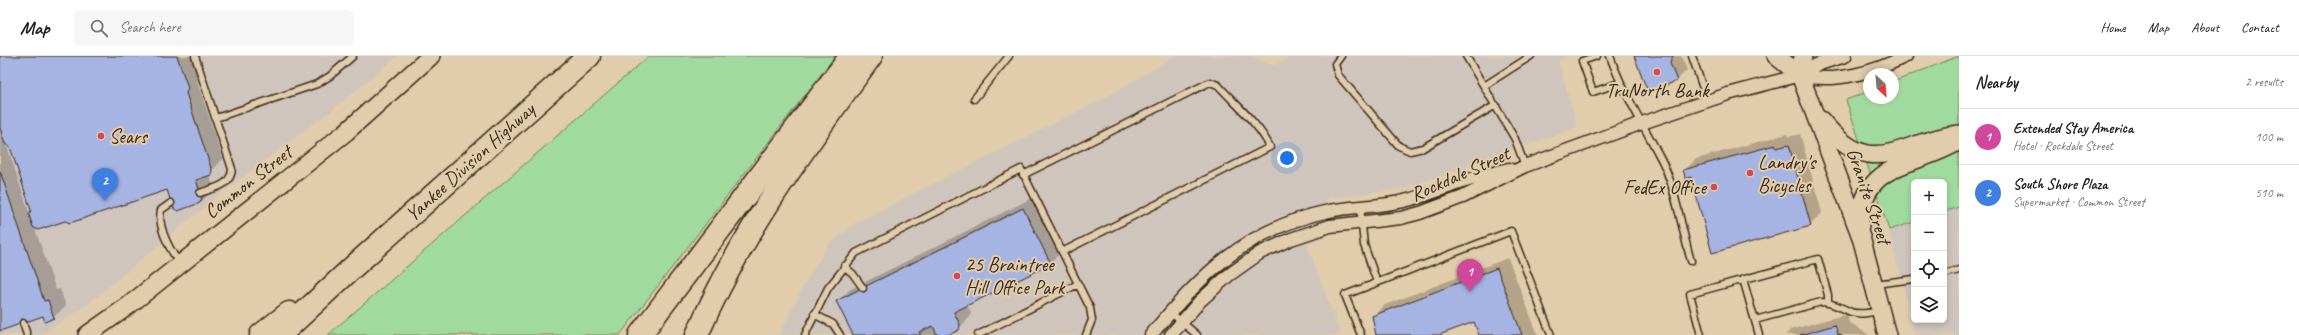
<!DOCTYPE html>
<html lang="en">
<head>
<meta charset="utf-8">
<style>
  :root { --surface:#fff; --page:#f6f6f6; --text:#222; --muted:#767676; --line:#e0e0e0; --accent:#b45309 }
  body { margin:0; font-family:Caveat,sans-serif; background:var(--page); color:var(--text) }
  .controls { position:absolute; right:12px; bottom:12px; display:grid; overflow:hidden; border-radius:6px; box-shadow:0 2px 6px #0003 }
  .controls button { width:36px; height:36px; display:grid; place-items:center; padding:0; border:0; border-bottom:1px solid var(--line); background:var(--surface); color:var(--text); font:20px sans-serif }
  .compass { position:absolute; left:1863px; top:12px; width:36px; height:36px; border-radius:50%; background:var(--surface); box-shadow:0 2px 6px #0003; rotate:154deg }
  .you { position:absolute; left:1287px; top:102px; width:14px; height:14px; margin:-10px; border:3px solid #fff; border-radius:50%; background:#1a73e8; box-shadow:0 0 0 6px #1a73e833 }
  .badge { display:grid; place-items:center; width:26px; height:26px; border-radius:50%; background:var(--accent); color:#fff; font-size:13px; font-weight:700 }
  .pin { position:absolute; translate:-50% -33px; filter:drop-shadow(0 1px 2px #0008) }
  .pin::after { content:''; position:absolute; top:21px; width:14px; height:12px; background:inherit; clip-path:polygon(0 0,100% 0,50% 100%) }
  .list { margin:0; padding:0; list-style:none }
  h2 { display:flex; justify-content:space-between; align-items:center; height:52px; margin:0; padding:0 16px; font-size:17px }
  h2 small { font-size:13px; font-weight:400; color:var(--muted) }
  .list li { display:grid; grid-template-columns:26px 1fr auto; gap:12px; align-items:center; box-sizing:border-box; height:56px; padding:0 16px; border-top:1px solid var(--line) }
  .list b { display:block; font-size:15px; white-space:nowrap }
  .list p { margin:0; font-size:13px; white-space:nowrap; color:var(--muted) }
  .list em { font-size:13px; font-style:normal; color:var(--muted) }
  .icon { flex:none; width:22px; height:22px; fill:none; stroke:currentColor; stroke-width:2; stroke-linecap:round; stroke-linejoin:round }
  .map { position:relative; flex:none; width:1959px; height:279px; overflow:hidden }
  header { display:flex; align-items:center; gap:24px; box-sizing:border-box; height:56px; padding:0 20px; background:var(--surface); border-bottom:1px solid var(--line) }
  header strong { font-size:19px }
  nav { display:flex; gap:22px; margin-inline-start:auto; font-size:14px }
  .search { width:280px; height:36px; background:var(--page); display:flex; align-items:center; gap:10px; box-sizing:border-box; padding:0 14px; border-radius:6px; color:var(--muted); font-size:15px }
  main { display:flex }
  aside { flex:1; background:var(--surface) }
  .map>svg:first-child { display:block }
</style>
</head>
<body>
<header>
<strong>Map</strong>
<div class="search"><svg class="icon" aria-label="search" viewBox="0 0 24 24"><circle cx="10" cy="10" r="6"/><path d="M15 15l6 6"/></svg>Search here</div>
<nav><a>Home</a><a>Map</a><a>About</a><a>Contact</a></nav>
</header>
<main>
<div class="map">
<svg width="1959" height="279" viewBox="0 0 1959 279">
  <rect width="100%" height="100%" fill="#e1ccab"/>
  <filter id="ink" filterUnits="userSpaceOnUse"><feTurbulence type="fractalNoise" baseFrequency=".025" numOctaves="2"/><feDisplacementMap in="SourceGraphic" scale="8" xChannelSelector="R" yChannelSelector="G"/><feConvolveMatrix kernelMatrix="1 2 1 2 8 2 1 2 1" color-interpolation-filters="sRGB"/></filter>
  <g filter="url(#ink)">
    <path fill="#cfc5bc" d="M0,0H397L333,53L221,137L89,247L41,279H0Z
      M1175,0H1251L1274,10L1292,0H1568L1558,4L1577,71L1406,132L1327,142L1330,179L1306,187L1341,279H779L803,231L829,188L857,166L1107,41Z
      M1959,151V279H1915L1889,174L1914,166V264H1944V156Z"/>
    <path fill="#a0da9f" stroke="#6e825e" d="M649,0H835L620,279H328Z
      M1959,0V151L1944,156V126H1914V166L1889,174L1846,44L1869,35V42H1893V26Z"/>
    <path fill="#0003" fill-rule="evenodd" d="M0,0H193L199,20L197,25L223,103L209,118L213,130L212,135L200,147L167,133L65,164L34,170L56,234L60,233L66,250L54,261L45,264L44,259L0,274ZM6,87L11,90L32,154L30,159Z
      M1635,0H1681L1687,14L1677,24L1649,35Z
      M1787,78L1788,81L1800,78L1822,157L1810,169L1691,120L1685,114L1696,103Z
      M1034,141L1062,195L1050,207L967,248L971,257L970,261L958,273L946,279H854L838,245L849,234Z
      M1508,202L1538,279H1480L1474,264L1436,279H1377L1373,260L1385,249Z
      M1847,258L1849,266L1869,279H1786L1790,274Z"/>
    <path fill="#a5b4e3" stroke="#3b2a1e" d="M0,0H177L188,32L186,37L212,115L211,119L196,124L202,142L200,147L178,155L173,152L167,134L70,167L65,165L38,174L33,171L29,159L31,154L10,91L5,88L0,72Z
      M1634,0H1673L1670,7L1677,25L1648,36Z
      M1775,89L1776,92L1789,89L1811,170L1712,197L1691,121L1686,123L1683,114Z
      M0,115L44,245L48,244L54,262L45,266L43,260L0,275Z
      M1023,152L1051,208L954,256L960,269L959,274L948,279H937L933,270L919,276L921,279H853L836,245Z
      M1497,212L1522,279H1479L1474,266L1439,279H1376L1372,260Z
      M1835,269L1838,278L1842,279H1800Z"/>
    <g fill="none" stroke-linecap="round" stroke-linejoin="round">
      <g stroke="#3b2a1e" stroke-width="9">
        <path id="lane" d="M195,0L232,113C231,130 214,132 200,137
          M1341,0L1335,8L1338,19L1399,90L1410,95L1423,92L1496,49
          M1466,0L1515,83L1525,110
          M1597,0L1582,5L1593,36L1619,27
          M1610,0C1623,37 1645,71 1663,107C1676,134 1682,175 1691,205
          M1692,0L1707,44
          M1484,30L1531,0
          M974,43L1009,0
          M216,62L317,28L330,20L353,0
          M1023,119L1210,26L1218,29C1236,49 1259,68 1270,91L1062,196
          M171,147L161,154C157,171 170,194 180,208
          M1360,150L1364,189L1377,226
          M844,210L853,218L863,232
          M1944,218L1959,214
          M1743,223L1759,279
          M1875,228L1914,223
          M1170,256L1197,279
          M814,258L833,268L840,279
          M1755,264L1821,246C1832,246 1841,252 1851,256C1861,259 1870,257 1880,254
          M23,267L27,279
          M805,279L828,232L856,197L1021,113L1090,252L1092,264L1086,279
          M978,279L1078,228
          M1361,279L1345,239L1511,175L1551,279
          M1701,279L1690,238L1818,203L1828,239V246"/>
      </g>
      <g stroke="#3b2a1e" stroke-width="15">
        <path id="street" d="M1800,19C1834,28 1875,16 1906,0
          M1151,279C1202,218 1247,172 1329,155C1354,150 1379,151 1404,145C1422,141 1439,134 1456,128C1473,122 1491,118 1509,113
          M1171,279L1200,245L1229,219L1260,197L1291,183L1330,170L1401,162L1420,157L1463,141L1525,110L1642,67L1728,38L1800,19L1816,9L1845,0"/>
      </g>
      <g stroke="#3b2a1e" stroke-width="20">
        <path id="secondary" d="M1776,0L1800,19
          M1803,0L1800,19L1861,181L1887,279
          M1821,64C1873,128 1898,85 1959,78
          M1860,171C1860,104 1916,112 1959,85
          M87,279L128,250L346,76L431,0"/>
      </g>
      <g stroke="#3b2a1e" stroke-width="25">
        <path id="highway" d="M261,279L289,257
          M280,279L352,212L589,0
          M640,279L851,0
          M697,279C741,177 806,90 871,0"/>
      </g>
      <use href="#lane" stroke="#e1ccab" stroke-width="6"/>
      <use href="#street" stroke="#e1ccab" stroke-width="12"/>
      <use href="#secondary" stroke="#e1ccab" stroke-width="17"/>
      <use href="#highway" stroke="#e1ccab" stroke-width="22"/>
    </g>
  </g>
  <g fill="#d1495b" stroke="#e1ccab" stroke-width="1.5">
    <circle cx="1657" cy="16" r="4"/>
    <circle cx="101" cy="80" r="4"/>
    <circle cx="1750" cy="117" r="4"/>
    <circle cx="1714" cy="131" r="4"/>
    <circle cx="957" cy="220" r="4"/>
  </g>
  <g text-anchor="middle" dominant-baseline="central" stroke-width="4" stroke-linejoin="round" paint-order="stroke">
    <g font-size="20" fill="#3b2a1e" stroke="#e1ccab" text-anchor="start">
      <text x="1657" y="34" text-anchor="middle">TruNorth Bank</text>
      <text x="109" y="80">Sears</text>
      <text x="1758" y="106">Landry's<tspan x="1758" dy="23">Bicycles</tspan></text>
      <text x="1706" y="131" text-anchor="end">FedEx Office</text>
      <text x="965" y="208">25 Braintree<tspan x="965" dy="23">Hill Office Park</tspan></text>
    </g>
    <g font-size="20" fill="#3b2a1e" stroke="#e1ccab">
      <text transform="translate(470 106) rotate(-42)">Yankee Division Highway</text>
      <text transform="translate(1460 118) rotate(-24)">Rockdale Street</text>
      <text transform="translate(248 126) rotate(-38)">Common Street</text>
      <text transform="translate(1869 140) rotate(71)">Granite Street</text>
    </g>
  </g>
</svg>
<div class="controls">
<button>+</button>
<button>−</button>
<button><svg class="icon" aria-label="locate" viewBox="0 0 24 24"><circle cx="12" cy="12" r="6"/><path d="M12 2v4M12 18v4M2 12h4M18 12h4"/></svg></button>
<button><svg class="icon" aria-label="layers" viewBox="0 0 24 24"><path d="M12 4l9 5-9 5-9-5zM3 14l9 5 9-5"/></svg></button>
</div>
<svg class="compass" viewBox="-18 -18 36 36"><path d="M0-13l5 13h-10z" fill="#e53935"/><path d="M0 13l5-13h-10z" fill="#767676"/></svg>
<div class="you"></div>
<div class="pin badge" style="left:1470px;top:236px;background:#d1479c">1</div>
<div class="pin badge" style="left:105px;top:145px;background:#3f7fe0">2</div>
</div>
<aside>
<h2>Nearby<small>2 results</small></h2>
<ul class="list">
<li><span class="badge" style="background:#d1479c">1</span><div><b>Extended Stay America</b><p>Hotel · Rockdale Street</p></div><em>100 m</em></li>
<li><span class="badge" style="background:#3f7fe0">2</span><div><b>South Shore Plaza</b><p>Supermarket · Common Street</p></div><em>510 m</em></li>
</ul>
</aside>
</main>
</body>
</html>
